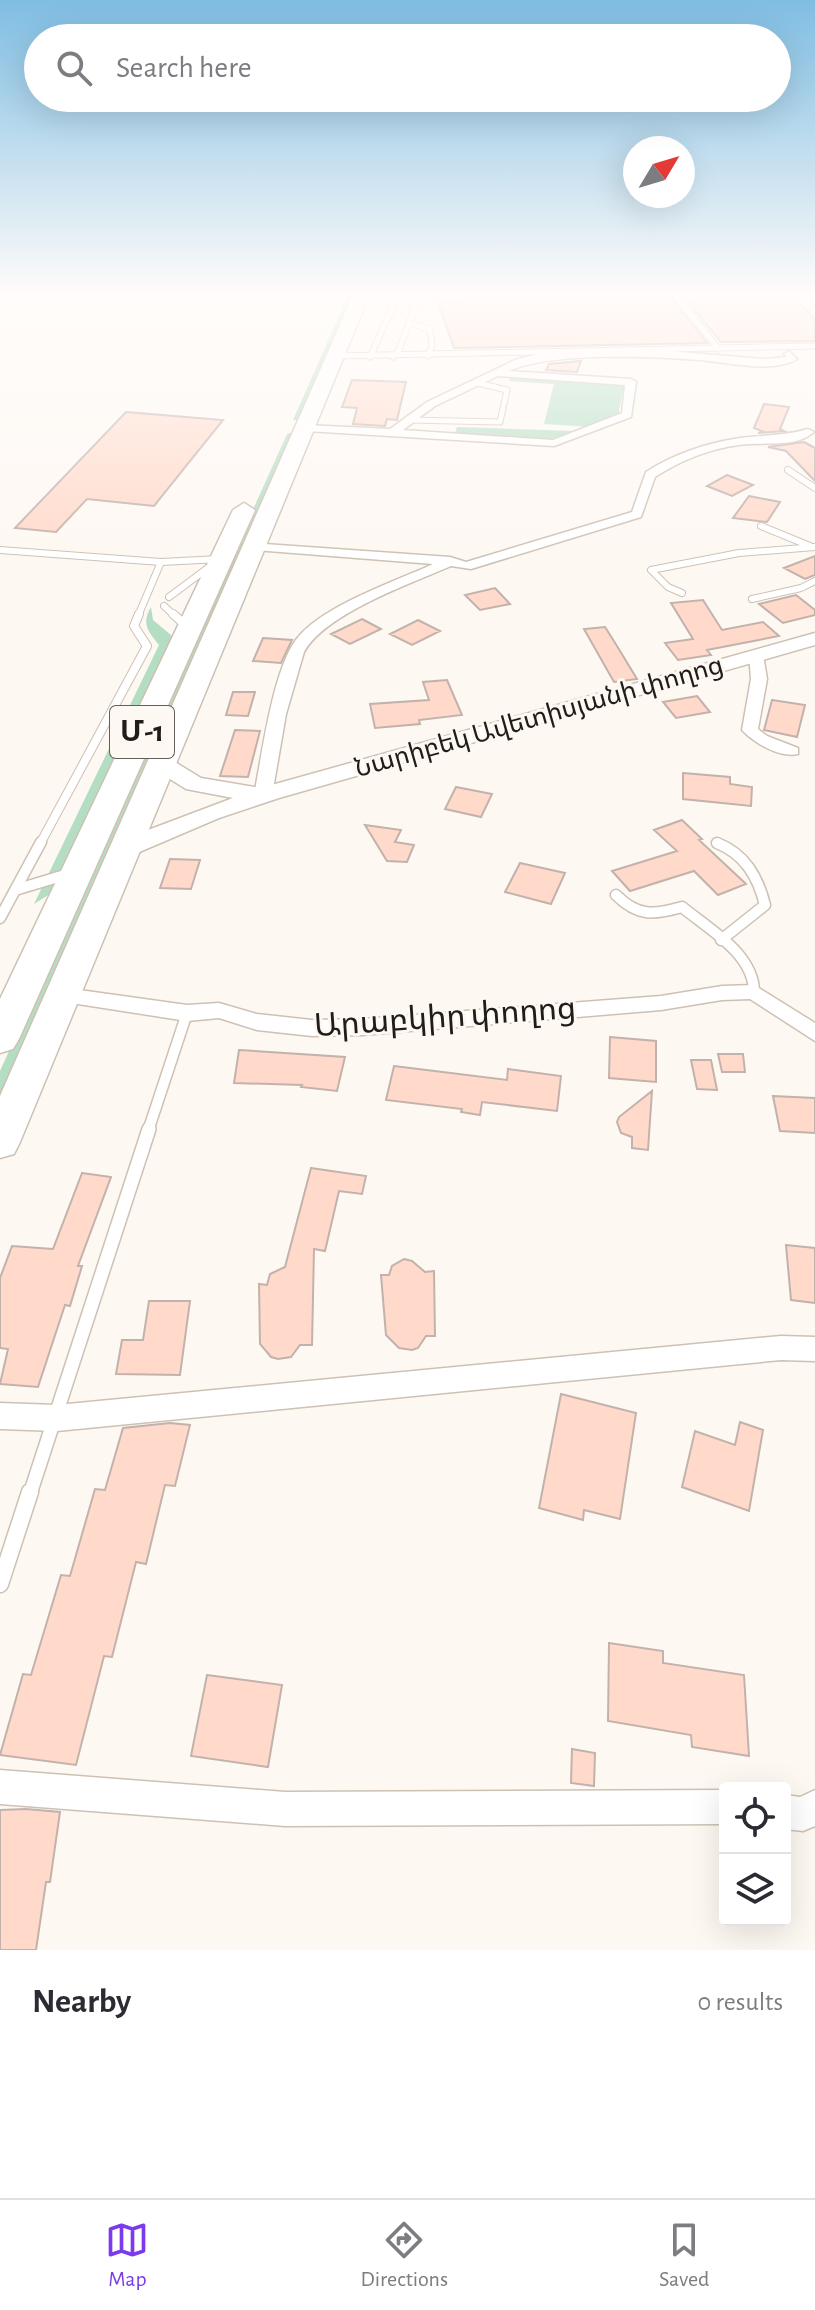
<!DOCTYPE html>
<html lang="en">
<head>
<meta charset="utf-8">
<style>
  :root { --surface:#fff; --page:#f2f2f3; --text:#2b2b33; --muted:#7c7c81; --line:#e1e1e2; --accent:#7c3aed }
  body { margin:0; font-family:"Alegreya Sans","Noto Sans Armenian",sans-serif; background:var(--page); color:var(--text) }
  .controls { position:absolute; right:24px; bottom:24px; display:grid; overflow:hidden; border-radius:8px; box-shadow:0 8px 32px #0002 }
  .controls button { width:72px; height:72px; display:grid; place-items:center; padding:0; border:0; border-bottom:2px solid var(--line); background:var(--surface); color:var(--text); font:40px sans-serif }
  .compass { position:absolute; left:623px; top:136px; width:72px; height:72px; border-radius:50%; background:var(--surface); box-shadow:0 8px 32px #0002; rotate:52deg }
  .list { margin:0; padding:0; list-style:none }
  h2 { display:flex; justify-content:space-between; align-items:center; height:104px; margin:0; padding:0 32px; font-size:34px }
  h2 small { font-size:26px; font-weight:400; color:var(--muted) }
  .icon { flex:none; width:44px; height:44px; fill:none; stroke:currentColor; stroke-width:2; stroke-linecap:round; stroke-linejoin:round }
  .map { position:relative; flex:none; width:815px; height:1950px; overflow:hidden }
  .search { position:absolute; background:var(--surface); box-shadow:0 8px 32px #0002; left:24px; right:24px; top:24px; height:88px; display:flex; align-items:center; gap:20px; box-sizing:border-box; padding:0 28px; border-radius:44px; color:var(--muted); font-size:30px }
  .sheet { height:248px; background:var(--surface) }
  nav { display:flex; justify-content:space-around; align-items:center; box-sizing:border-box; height:112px; border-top:2px solid var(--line); background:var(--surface); font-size:22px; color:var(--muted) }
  nav a { display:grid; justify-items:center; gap:4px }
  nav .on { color:var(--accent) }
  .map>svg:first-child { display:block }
</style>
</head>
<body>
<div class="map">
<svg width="815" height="1950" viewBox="0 0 815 1950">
  <rect width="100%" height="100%" fill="#fef8f3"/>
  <path fill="#b4dec3" d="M350,291H357L303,420H293Z
    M510,378L624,385L618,416L592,427L544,424L554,384L509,381Z
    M457,427L574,431L547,440L455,433Z
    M292,432L296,433L0,1113V1071L287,434Z
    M151,607L153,620L177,640L50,894L34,904L159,645C148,631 141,624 151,607Z"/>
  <path fill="#ffdacb" stroke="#c3b2ab" stroke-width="2" d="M609,291H666L707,343L454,348L438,302Z
    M678,291H788L815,319V341L721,342Z
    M581,361L577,372L546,370L549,364Z
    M352,380L406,382L397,420L387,419L385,426L353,424L357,408L342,407Z
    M764,404L789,407L780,429L784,431L758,433L764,432L754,428Z
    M126,412L223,420L154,506L87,499L56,532L15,528Z
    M804,442L815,448V481L786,451L768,447Z
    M727,475L753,485L732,496L707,486Z
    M749,496L780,502L767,522L733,518Z
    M815,556V575L805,579L784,568Z
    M495,588L510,604L480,610L465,595Z
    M796,595L815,610V615L783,623L759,604Z
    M703,600L722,630L763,622L779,636L707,650L711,655L678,660L665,643L693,639L671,603Z
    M362,619L381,629L350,644L331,634Z
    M418,620L440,631L412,645L390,634Z
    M605,627L617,646L637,679L614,682L584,629Z
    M263,638L292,640L281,663L253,661Z
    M447,680L462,715L419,720L420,724L375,728L370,704L429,700L423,682Z
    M233,692H255L248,716L226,715Z
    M697,696L710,712L676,718L663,702Z
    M772,700L805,705L797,737L764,730Z
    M235,730L260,731L248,777L220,776Z
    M683,773L730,777V784L752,787L751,806L683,799Z
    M456,787L492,794L481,817L445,809Z
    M682,820L702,839L699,840L746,884L718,895L694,871L630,891L612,871L677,851L654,830Z
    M365,825L401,830L395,842L414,845L407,862L387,861Z
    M170,859L200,860L191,889L160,888Z
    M520,863L565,873L551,904L505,892Z
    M610,1037L656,1041V1082L609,1078Z
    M239,1050L345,1057L337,1091L301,1087L302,1085L234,1083Z
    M718,1054H743L745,1072H722Z
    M691,1060H711L717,1090L697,1089Z
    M394,1066L507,1080L508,1069L561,1076L557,1111L482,1102L480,1115L461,1112L462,1109L386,1100Z
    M652,1091L648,1150L632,1148V1137L621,1133L617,1122L619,1117Z
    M773,1096L815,1098V1133L780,1131Z
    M311,1168L366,1176L362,1194L339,1191L325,1251L314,1249L312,1345H300L291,1357L278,1359L271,1357L260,1344L259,1284L267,1285L270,1274L285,1267Z
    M82,1173L111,1177L78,1266H82L70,1306L65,1305L38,1387L0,1384L8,1349L0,1348V1278L12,1246L53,1249Z
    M786,1245L815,1248V1303L791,1300Z
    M404,1259L412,1261L425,1272L434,1271L435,1336H426L418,1348L412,1350L399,1348L386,1335L381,1275H389L392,1266Z
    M149,1301H190L180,1375L116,1374L122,1340H143Z
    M561,1394L636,1413L620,1519L584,1510L583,1520L539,1508Z
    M740,1422L763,1430L749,1511L682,1487L695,1431L735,1445Z
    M170,1423L190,1425L175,1486L165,1485L146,1564L136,1562L112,1657L104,1656L76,1765L0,1755L23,1674L31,1675L61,1575L70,1576L95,1489L105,1490L123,1428Z
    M609,1643L663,1651V1663L744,1675L749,1756L692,1747L691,1735L608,1721Z
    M207,1675L282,1685L268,1767L191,1756Z
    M572,1749L595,1753L594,1786L571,1783Z
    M26,1809L60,1812L50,1882H46L36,1950H0V1810Z"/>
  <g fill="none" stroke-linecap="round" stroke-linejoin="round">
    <g stroke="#cdc1b4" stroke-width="7">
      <path id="lane-far5" d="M671,291L719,349
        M798,291L815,310
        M361,295L404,296
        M419,297L551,291
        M409,323L430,329L432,345L428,356
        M335,356L815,346
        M370,357L395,302L417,303
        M393,357L398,352L418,299
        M478,383L507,390L504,404
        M409,420L500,422L503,408"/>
    </g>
    <g stroke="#cdc1b4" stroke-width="8">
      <path id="lane-far4" d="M788,470L815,488
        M761,526L810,546
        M0,550L161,562L220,559
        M682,593L668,587L651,570L739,553L815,547
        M169,597L216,562
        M752,599L801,588L815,581
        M164,606L175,616
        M138,616L161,562"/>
    </g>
    <g stroke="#cdc1b4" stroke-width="10">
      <path id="lane-far3" d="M173,614L190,629
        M40,844L147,646L134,626L139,614"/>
    </g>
    <g stroke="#cdc1b4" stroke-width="13">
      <path id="lane-far2" d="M717,843C745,854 758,877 765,905L721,940
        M15,890L68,874
        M616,895C638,917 654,915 682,907C709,929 754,954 754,992
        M0,918L41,842
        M148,1131L187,1013"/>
    </g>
    <g stroke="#cdc1b4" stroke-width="16">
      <path id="lane-far1" d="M30,1494L149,1129"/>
    </g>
    <g stroke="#cdc1b4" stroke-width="19">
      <path id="lane" d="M0,1584L30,1492"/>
    </g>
    <g stroke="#cdc1b4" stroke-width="3">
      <path id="street" d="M668,351L765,359L786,357L784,354L789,351L797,359C773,374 727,362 699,360C653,356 549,352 509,371L631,379L636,382L631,417L554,446L306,431L300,428L306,425L390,429L427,402L515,360L537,354ZM498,376L625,385L622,413L553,440L403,430L435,406Z
        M808,429L814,432C794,449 763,441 739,445C709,449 681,460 655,477L641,517L471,569L451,566C410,584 326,613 304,652L286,714L272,795L263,800L254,795C262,756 273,665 299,636C327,604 394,582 433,564L255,550L248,546L250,543L450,557L466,562L632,512L646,472C674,454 706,443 740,438C764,435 785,436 808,429Z
        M756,651L763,655L767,679L758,729L767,736L798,748V754C780,758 754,743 742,730L751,679L749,655Z
        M754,985L815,1023V1041L750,999L722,1000L661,1010L362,1035L312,1036L257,1030L219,1018L187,1021L65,1002L58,1000L55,995L58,990L65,988L187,1005L219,1003L257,1014L312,1020L362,1019L661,996L722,986Z
        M781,1336L815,1337V1361L781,1360L57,1431L0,1429V1403L57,1405Z
        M0,1770L285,1792L725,1790V1824L285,1826L0,1804Z
        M815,1790V1826L803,1831L785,1829V1795L800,1797Z"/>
    </g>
    <g stroke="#cdc1b4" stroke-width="3">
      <path id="secondary" d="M815,633V645L279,798L219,818L137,853H119L115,847L119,841L233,798L186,789L154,769L150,764L154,759H170L201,778L261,788Z"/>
    </g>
    <g stroke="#cdc1b4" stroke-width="3">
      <path id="highway" d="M355,291H371L20,1142L14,1154L0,1158V1096Z
        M244,503L255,510L19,1039L13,1049L0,1053V999L233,510Z"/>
    </g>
    <use href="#lane-far5" stroke="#fff" stroke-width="5"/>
    <use href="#lane-far4" stroke="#fff" stroke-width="6"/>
    <use href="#lane-far3" stroke="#fff" stroke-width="8"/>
    <use href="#lane-far2" stroke="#fff" stroke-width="10"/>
    <use href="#lane-far1" stroke="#fff" stroke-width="13"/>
    <use href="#lane" stroke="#fff" stroke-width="16"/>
    <use href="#street" fill="#fff" fill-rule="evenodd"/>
    <use href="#secondary" fill="#fff" fill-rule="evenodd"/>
    <use href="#highway" fill="#fff" fill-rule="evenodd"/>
  </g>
  <linearGradient id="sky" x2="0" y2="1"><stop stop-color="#7fbde2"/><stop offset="0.52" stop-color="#fffcfa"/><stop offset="1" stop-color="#fffcfa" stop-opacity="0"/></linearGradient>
  <rect width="815" height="564" fill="url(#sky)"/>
  <g text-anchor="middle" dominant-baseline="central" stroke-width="6" stroke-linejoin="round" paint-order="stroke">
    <g font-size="26" fill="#201c17" stroke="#fef8f3">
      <text transform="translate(539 717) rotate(-16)">Նարիբեկ Ավետիսյանի փողոց</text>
    </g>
    <rect fill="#fef8f3" stroke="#635e59" stroke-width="2" x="110" y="706" width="64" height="52" rx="6"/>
    <g font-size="30" font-weight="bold" fill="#201c17">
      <text x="142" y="732">Մ-1</text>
    </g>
    <g font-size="32" fill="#201c17" stroke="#fef8f3">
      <text transform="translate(445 1017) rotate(-4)">Արաբկիր փողոց</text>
    </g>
  </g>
</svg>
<div class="controls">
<button><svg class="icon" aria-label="locate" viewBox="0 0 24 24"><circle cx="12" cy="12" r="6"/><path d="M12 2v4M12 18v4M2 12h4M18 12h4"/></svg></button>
<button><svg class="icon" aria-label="layers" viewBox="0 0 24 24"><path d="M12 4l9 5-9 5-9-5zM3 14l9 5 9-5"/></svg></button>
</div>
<svg class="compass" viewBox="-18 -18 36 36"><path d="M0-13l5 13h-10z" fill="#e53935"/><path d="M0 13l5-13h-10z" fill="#7c7c81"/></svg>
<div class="search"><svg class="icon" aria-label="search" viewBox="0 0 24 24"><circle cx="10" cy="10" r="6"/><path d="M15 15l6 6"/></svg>Search here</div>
</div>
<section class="sheet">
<h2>Nearby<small>0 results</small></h2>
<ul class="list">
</ul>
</section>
<nav>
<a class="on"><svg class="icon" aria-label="map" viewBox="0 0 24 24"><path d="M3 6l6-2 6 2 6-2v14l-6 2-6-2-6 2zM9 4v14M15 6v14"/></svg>Map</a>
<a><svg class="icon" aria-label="directions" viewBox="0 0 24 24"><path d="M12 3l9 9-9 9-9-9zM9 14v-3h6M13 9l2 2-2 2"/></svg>Directions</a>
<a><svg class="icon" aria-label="saved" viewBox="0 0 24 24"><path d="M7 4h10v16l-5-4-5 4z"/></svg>Saved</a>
</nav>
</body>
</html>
